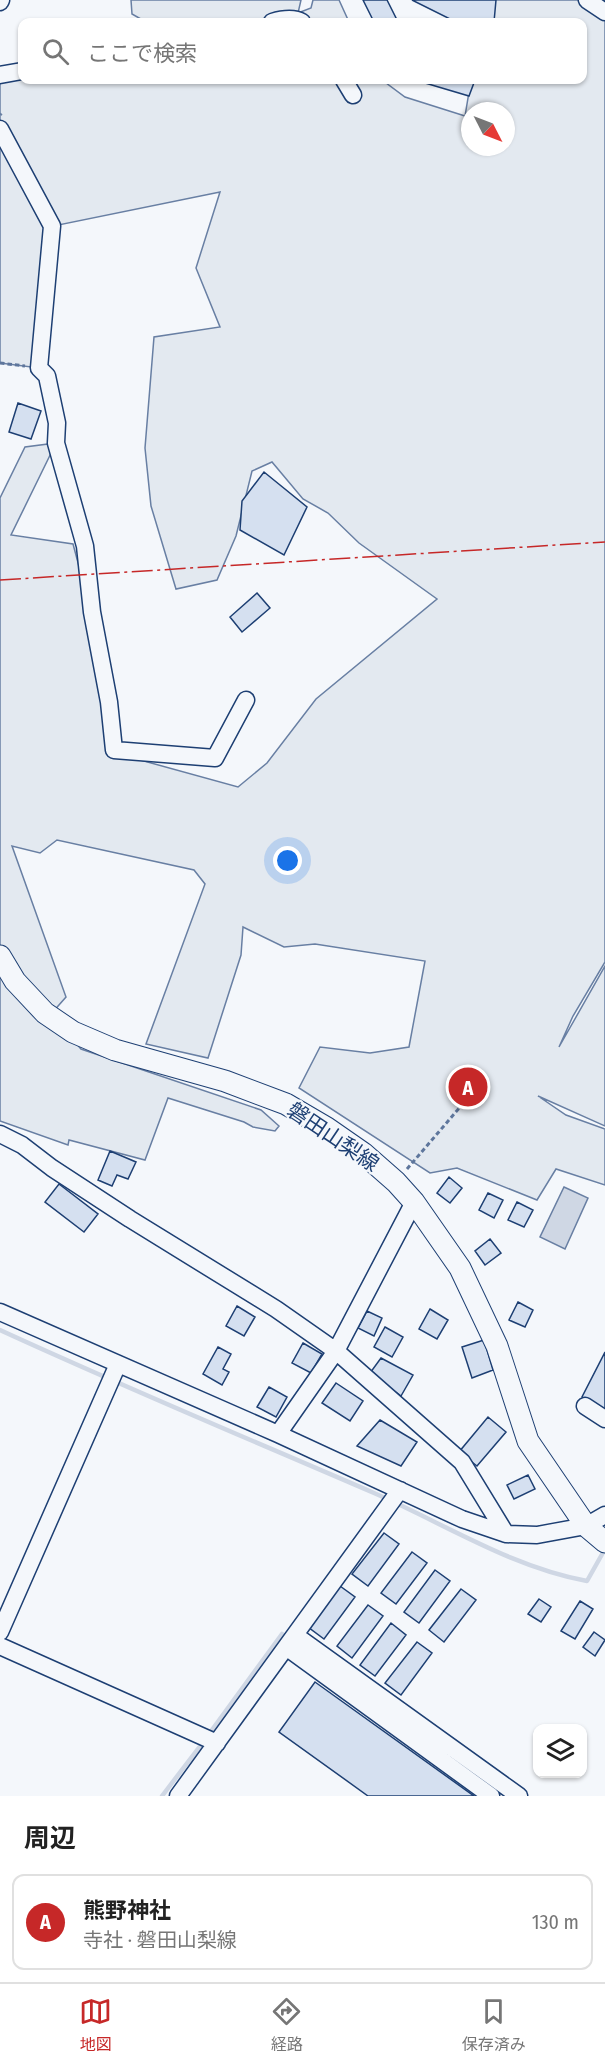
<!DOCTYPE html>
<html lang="ja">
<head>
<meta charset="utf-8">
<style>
  :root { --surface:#fff; --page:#f6f6f6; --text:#222; --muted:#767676; --line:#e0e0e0; --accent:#c62828 }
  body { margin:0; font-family:"Fira Sans Condensed","Noto Sans JP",sans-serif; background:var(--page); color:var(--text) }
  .controls { position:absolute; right:18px; bottom:18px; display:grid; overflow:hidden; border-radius:12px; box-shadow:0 2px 4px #0004 }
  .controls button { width:54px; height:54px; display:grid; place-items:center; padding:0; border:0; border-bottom:2px solid var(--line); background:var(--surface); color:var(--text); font:30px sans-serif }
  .compass { position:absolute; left:461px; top:102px; width:54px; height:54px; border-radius:50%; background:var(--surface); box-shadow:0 2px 4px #0004; rotate:132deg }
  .you { position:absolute; left:288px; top:861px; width:21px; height:21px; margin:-15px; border:4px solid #fff; border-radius:50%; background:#1a73e8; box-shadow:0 0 0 9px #1a73e833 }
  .badge { display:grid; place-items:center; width:39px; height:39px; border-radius:50%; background:var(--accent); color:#fff; font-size:20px; font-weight:700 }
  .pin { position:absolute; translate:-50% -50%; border:3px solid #fff; box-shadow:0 2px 6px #0006 }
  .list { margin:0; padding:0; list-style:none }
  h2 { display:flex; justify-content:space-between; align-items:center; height:78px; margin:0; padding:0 24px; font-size:26px }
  h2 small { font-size:20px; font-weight:400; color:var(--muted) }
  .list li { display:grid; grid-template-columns:39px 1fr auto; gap:18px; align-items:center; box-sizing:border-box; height:96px; margin:0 12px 12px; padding:0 12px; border:2px solid var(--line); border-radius:12px }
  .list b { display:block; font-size:22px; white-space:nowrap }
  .list p { margin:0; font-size:20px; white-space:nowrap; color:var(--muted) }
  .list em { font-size:20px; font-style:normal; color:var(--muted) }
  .icon { flex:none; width:33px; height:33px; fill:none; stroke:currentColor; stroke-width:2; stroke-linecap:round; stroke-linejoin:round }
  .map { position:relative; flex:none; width:605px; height:1796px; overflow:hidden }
  .search { position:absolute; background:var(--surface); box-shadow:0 2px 4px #0004; left:18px; right:18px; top:18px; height:66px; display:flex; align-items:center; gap:15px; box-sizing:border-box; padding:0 21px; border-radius:12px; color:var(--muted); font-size:22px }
  .sheet { height:186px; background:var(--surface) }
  nav { display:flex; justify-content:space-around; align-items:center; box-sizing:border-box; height:84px; border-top:2px solid var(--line); background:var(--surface); font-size:16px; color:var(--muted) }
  nav a { display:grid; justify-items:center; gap:3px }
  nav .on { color:var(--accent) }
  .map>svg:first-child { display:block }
</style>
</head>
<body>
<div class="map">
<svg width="605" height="1796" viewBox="0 0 605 1796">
  <rect width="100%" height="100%" fill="#f4f7fb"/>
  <path fill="#e3e9f0" stroke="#687fa3" stroke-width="1.5" fill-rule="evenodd" d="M131,0H301L298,13L311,8L313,0H339L349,22H146L132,14Z
    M484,0H605V962L573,1016L559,1047L605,966V1126L538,1096L566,1115L605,1129V1185L556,1169L537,1200L457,1168L430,1173L299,1088L320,1047L370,1053L409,1047L425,961L315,944L284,947L243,927L241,955L208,1058L146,1044L205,884L194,870L57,840L40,853L12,846L66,997L51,1014L81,1049L261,1110L279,1126L275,1131L253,1127L244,1122L168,1098L145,1160L69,1140L68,1145L0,1121V498L25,447L56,443L11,535L73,544L95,626L114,749L133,758L238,787L267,763L316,699L437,599L359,543L328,513L303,499L272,462L252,471L236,536L217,580L176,589L151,506L145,448L154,337L220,327L196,268L220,192L53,226L39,368L0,363V114L2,115L0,113V75L22,71V80H382L405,97L465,116L471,80H582V22H480ZM470,111H506V147H470Z"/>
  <path fill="#cfd7e4" stroke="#687fa3" stroke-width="1.5" d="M564,1187L588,1198L565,1249L540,1237Z"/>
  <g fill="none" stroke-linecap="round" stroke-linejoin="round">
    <path stroke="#cfd7e4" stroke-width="4.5" d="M0,1330C124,1387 249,1439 374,1493C445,1524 511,1567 587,1581L605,1549
      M209,1734L282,1634L287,1638
      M162,1796L204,1741"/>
  </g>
  <path fill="#d5e0f0" stroke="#1d3f73" stroke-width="1.5" d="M363,0H387L396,18L387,22H374Z
    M412,0H496L494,22H456Z
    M426,80H475L469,96L425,83Z
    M18,403L41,411L31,439L9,432Z
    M264,472L307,507L284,555L240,530L242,501Z
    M257,593L270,608L242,632L230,617Z
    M458,1072L486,1084L479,1100L451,1088Z
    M110,1151L136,1162L128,1179L117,1175L112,1186L98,1180Z
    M449,1177L462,1188L450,1203L437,1193Z
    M59,1184L98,1214L84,1232L45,1202Z
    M488,1193L503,1200L494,1218L479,1210Z
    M517,1202L533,1210L524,1227L508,1220Z
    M490,1239L501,1253L485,1265L475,1251Z
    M518,1302L533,1310L525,1327L509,1320Z
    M237,1306L255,1317L244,1336L226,1326Z
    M430,1309L448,1320L437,1339L419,1329Z
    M367,1311L382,1318L374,1336L358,1328Z
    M385,1327L403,1337L392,1357L374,1347Z
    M484,1340L493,1370L472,1378L462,1347Z
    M303,1343L322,1354L311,1373L292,1363Z
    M218,1347L231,1354L223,1369L229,1372L222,1385L203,1374Z
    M605,1352V1409L582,1397Z
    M381,1358L413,1375L401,1396L370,1373Z
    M336,1383L363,1401L350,1421L322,1403Z
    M269,1387L287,1397L276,1417L257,1407Z
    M488,1417L506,1432L477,1466L459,1452Z
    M380,1420L417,1442L401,1466L357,1446Z
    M528,1475L535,1489L514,1499L507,1485Z
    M384,1533L399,1544L368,1586L352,1574Z
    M412,1552L427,1563L396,1604L381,1593Z
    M435,1570L450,1581L419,1623L404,1612Z
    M340,1586L355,1597L324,1639L308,1627Z
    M461,1589L476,1600L444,1642L429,1630Z
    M539,1599L551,1607L541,1622L528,1614Z
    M580,1601L593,1609L575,1639L561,1631Z
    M368,1605L383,1616L352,1658L337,1646Z
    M391,1623L406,1635L375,1676L360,1665Z
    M594,1632L605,1640L595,1656L583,1647Z
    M417,1642L432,1653L401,1695L385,1683Z
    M315,1682L474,1796H368L279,1732Z"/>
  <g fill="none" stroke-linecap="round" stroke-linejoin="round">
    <g stroke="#1d3f73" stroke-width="19">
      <path id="minor" d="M587,0L605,12
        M0,2L1,0
        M272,22C282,19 293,17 302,22
        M0,75L22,71
        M344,80L353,95
        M0,129L52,226L39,368L47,376L57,423L56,443L85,546L92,612L109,702L114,750L215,758L246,700
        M0,1134L22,1145L52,1168L130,1219L276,1309L336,1351L462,1462L506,1534
        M0,1312L278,1434L462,1519L506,1534L537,1535L586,1526L605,1515
        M585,1406L605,1419
        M278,1434L336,1351L414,1202
        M0,1632L118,1364
        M295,1635L519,1796
        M0,1646L217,1743
        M286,1647L491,1796
        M178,1796L400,1490"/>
    </g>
    <g stroke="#1d3f73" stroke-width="23">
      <path id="major" d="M0,956L15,981L45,1013L73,1032L115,1050L225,1081L286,1104L327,1128L363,1153L396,1182L414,1202L460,1268L497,1346L528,1441L586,1526L605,1542"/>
    </g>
    <path stroke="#5e769c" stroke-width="3" stroke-dasharray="4.5 3" stroke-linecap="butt" d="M0,363L25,366
      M407,1169L461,1106"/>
    <use href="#minor" stroke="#f4f7fb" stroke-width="16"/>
    <use href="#major" stroke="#f4f7fb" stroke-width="21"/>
    <path stroke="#c62828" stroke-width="1.5" stroke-dasharray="21 4.5 3 4.5" stroke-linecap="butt" d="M0,580L605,542"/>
  </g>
  <g text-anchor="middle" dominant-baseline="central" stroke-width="4.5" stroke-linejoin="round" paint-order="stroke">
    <g font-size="21" fill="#1d3f73" stroke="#f4f7fb">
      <text transform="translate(333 1137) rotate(34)">磐田山梨線</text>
    </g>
  </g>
</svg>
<div class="controls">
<button><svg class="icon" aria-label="layers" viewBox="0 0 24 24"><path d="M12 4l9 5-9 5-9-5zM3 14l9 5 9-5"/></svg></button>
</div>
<svg class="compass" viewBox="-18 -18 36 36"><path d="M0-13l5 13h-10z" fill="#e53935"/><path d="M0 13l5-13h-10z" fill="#767676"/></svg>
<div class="you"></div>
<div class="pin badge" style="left:468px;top:1087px">A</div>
<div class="search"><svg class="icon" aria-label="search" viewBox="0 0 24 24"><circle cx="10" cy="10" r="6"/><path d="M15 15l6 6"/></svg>ここで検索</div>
</div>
<section class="sheet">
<h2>周辺<small></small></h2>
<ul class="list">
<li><span class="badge">A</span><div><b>熊野神社</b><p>寺社 · 磐田山梨線</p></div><em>130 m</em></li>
</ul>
</section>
<nav>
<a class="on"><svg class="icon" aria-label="map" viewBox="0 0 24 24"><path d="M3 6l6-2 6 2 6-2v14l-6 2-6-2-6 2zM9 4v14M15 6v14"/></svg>地図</a>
<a><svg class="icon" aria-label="directions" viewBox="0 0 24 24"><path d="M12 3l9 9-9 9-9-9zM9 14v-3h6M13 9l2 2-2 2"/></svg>経路</a>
<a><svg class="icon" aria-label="saved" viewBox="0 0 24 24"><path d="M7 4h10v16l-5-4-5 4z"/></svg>保存済み</a>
</nav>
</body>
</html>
